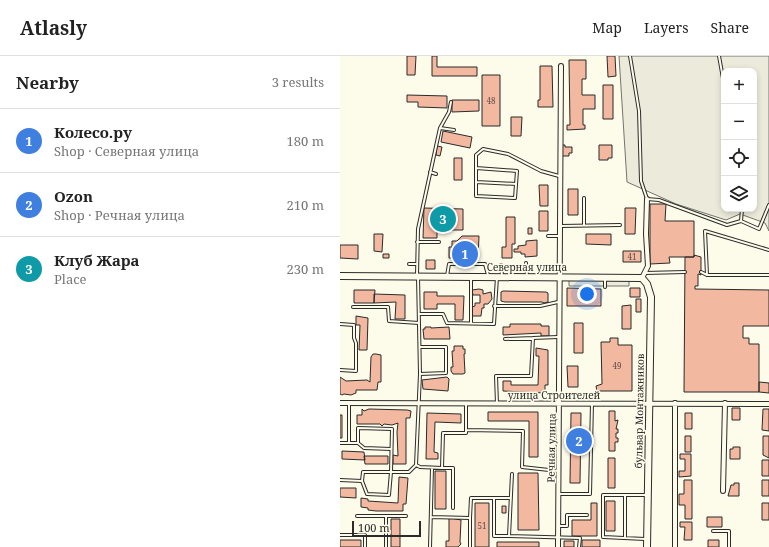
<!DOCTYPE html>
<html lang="en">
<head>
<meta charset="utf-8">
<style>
  :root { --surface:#fff; --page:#f2f2f2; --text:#222; --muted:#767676; --line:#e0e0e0; --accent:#0f766e }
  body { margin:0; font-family:"Noto Serif",serif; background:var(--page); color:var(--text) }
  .controls { position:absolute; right:12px; top:12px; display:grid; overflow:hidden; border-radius:8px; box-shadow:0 2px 6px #0003 }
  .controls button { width:36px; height:36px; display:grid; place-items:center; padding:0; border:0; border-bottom:1px solid var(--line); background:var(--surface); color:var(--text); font:20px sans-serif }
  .scale { position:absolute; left:12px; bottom:10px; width:69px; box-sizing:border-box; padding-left:4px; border:2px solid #2b2b2b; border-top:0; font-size:11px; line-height:14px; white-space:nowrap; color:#2b2b2b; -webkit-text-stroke:3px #fdfbea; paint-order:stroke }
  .you { position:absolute; left:247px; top:238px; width:14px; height:14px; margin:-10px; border:3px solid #fff; border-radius:50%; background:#1a73e8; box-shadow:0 0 0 6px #1a73e833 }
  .badge { display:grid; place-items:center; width:26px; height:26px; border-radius:50%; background:var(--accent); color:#fff; font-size:13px; font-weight:700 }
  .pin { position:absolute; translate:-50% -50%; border:2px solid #fff; box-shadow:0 1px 4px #0006 }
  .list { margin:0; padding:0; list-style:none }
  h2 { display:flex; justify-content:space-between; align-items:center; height:52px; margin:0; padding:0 16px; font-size:17px }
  h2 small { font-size:13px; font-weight:400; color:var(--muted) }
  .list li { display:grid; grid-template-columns:26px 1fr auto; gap:12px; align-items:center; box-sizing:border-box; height:64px; padding:0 16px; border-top:1px solid var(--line) }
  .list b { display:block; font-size:15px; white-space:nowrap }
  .list p { margin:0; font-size:13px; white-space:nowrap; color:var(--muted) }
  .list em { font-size:13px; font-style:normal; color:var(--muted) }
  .icon { flex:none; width:22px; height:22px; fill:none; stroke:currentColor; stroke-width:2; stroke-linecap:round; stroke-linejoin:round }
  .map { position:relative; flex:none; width:429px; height:491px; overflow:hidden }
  header { display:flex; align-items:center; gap:24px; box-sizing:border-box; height:56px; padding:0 20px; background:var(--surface); border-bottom:1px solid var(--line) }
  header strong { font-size:19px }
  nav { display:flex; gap:22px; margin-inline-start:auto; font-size:14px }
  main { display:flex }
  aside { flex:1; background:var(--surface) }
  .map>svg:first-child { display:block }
</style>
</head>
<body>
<header>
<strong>Atlasly</strong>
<nav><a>Map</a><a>Layers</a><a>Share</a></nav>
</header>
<main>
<aside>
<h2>Nearby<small>3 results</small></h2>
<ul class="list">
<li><span class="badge" style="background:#3f7fe0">1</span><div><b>Колесо.ру</b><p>Shop · Северная улица</p></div><em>180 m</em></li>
<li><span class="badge" style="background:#3f7fe0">2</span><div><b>Ozon</b><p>Shop · Речная улица</p></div><em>210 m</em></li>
<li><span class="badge" style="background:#0f9aa8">3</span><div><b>Клуб Жара</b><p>Place</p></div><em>230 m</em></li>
</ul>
</aside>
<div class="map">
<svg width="429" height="491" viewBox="0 0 429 491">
  <rect width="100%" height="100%" fill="#fdfbea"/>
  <path fill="#ecebdb" stroke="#74746e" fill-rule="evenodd" d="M279,0H429V175L425,167L400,158L386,164L336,148L287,126ZM384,15H414V153H384Z"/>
  <path fill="#eceadb" stroke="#74746e" d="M229,224H289V230H229Z"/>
  <path fill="#f2b8a0" stroke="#2b2b2b" d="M67,0H76L75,19H67Z
    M92,0H97V11H137V20H92Z
    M267,0H275L276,20L268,21Z
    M229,4H246V23H242V39H255V53H243V69H245V73L227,74V69H230Z
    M200,10H212L213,51H198V44H200Z
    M142,19H160V70H142Z
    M263,29H273V63H263Z
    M67,39L107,40V52L78,51V46H67Z
    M112,44H139V55L112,56Z
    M171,61H182L181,80H171Z
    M103,75L132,81L130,92L101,86Z
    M223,89H225V91H232V97H229V100H220V90Z
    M259,89H272V102H268V104H259Z
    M97,90L102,91L100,100L96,99Z
    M114,102H122V124H114Z
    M199,129H208V150H200Z
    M228,133H238V159H228Z
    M310,148H326L325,165H354V201H329L330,207L310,208Z
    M84,152L123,153V174H97V182H83Z
    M285,152H296L295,178H285Z
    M199,155H208V175H199Z
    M166,161H175V188H172V202H162V191H166Z
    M188,172H192V178H188Z
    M34,178H43L42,196L34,195Z
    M246,178H271V189L246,188Z
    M122,180H139L138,203L109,202V191H112V185H117Z
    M197,184V200L185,201V198H181V196H174V193H178V190L186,189V185Z
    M0,189H18V203L0,202Z
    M283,195H301V206H283Z
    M43,198H49V202H43Z
    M354,199L361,201V219L358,218V230H355V233L429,234V270H403V282H409V288H419V336H344L345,201H354Z
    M86,204H95V213H86Z
    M227,232L261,233V250H227Z
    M290,232H300V241H290Z
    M139,233L143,234V238L151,236L152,243L148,248H144V252H142L141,260H132V251L135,250V247H140V239H133L132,234Z
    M14,234H35L34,247H14Z
    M163,235L206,236L208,237V246L204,247L202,246H165L161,245V236Z
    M84,236H97V240H124L123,264H115V248H97V253H84Z
    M34,238L65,239V263H55L56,246L34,247Z
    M296,243H301V256H296Z
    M291,249V273H282V250Z
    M16,260L28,262L27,294H19L20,269H16Z
    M234,267H243V297H234Z
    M170,268H201V270H209V280H201V277L163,279V271H170Z
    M85,271H91V272L109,271L110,283H84L83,273H85Z
    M270,282H278V289H292V335H257L256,330L262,328L261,286H270Z
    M114,290H123V293H125V298H124L125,317L123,318H113L111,315V311H113L112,295H114Z
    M196,292L208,294V329H205V337L163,335V325H171V329H198L199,300H196Z
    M36,298L41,299V326H38L37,334H16V337L11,339L4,338L2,339L0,338V321L6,325L27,324L30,326L31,301L33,298Z
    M227,310H238V331H228Z
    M107,321L109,323L108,335L83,333L82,324Z
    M419,326L429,327V337L419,336Z
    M392,352H400V364H392Z
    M22,353L24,355L29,353L67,354L71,355L70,362H66V408H53V399L58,400L57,376L58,367L52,369L44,368L42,370L40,368H17V359H22Z
    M423,353H429V375L422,374Z
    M269,355H275V365L278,364L276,373H278V377H276V382H278V386H275V395H269Z
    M148,356H198V401H189V365H148Z
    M87,357L121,358V367L95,366L94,396L98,397V403H86Z
    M231,357H241L240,427H230Z
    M345,357H352V373H345Z
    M0,359H2V382H0Z
    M345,380H351V396H345Z
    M423,380H429V402L423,399Z
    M393,391H400V403H390V393H393Z
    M2,395L24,396L25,404L2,403Z
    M340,398H351V420L339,421V415H345V403H340Z
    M24,400H48V408H25Z
    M268,402H275V432H268Z
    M422,404H429V420H422Z
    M95,415H106V453H95Z
    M178,417H198L199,474H178Z
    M59,421L68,422L66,448H63V455H36L28,454V452L21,451V442L28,443V445L58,447Z
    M344,424H352V463H345V449H339V438H344Z
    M422,424H429V440H422Z
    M394,427H399V440H388L391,429H394Z
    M0,432H16V442L0,441Z
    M266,445H275V475H266Z
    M135,447H149V491H135Z
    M251,447H257V480H232V464H251Z
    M422,447H429V464H422Z
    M162,450H166V457H162Z
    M367,461H382V471H367Z
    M111,462L121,464L120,486L121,488L118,491H106V485H109V463Z
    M51,463H60V491H51Z
    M340,466H352V484H344L345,471H340Z
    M0,484H21V491H0Z
    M242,484H260V491H242Z
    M368,484H379V491H368Z
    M224,485H234V491H224Z
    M157,486H199V491H157Z"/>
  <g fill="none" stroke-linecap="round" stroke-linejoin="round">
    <g stroke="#2b2b2b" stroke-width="4">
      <path id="lane" d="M290,0L299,55L301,125L307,143L319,144L387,169L401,165L402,153
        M379,0L384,28
        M100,72L114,74
        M136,112L177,115L175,142L136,140V99L143,93L168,98L201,115L219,120
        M90,116L96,118
        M136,126L176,128
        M244,142V169
        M401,165L419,173L429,149
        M221,170L280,169
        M208,180H219
        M77,186H99
        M186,207L187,220
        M69,208H77
        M161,209L162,220
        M361,216L367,219H429
        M305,217L345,216
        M77,219L78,173L100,72L109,56L111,46
        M367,219L365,175L429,194
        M107,220L109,208H145L148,219
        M265,231V223
        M154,250H200L218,246
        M13,251H48L49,265L79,267
        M80,258H103L107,267L154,268L157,221
        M131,267V222
        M165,283L218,281
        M80,291H106V317L80,318
        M0,314L16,315V287L14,282V269L0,268
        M157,348L156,320H191L193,282
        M126,374L183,375L182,411L218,415
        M0,387H18V372L52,373L51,416H69L76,409L80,318L78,221
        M9,387V348
        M18,387L24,392L51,393
        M76,409L80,411L102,412L103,377H126V348
        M102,412H113V452
        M172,418L169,480L240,482L239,491
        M0,424L22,425L27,438L49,439L51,416H23L22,425
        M219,438H250L252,347
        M285,439V482
        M154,442V480H169
        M17,460H46
        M91,461L130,462L131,442H171
        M218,470H227V459H247
        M373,475H389V491
        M0,479H25V491
        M305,483L263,481V439H306
        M46,491V460H66
        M90,491L92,412
        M130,491V462"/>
    </g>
    <g stroke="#2b2b2b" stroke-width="6">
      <path id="street" d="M302,222L308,210L306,178L307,143
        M0,347L429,348
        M383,435L385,347
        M218,491L221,10
        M335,491V347"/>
    </g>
    <g stroke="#2b2b2b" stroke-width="8">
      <path id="secondary" d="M0,220L302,222L307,228L311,241L307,491"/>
    </g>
    <use href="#lane" stroke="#fdfbea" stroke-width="2"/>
    <use href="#street" stroke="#fdfbea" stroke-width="4"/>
    <use href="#secondary" stroke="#fdfbea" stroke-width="6"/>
  </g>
  <g text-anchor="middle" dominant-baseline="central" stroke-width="3" stroke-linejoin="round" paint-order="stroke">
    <g font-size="8" fill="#5d4e48">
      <text x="151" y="44">48</text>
      <text x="292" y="200">41</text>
      <text x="277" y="309">49</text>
      <text x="142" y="469">51</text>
    </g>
    <g font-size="10" fill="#2b2b2b" stroke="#fdfbea">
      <text x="187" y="211">Северная улица</text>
      <text x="214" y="339">улица Строителей</text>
      <text transform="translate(299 355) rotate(-89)">бульвар Монтажников</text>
      <text transform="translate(211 392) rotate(-89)">Речная улица</text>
    </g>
  </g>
</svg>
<div class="controls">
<button>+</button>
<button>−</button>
<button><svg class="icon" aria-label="locate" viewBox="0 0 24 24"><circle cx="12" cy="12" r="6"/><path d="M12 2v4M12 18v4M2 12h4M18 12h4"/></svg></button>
<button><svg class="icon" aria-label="layers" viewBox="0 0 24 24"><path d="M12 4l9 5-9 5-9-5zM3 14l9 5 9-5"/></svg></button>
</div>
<div class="scale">100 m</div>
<div class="you"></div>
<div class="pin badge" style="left:125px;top:198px;background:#3f7fe0">1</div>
<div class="pin badge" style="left:239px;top:385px;background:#3f7fe0">2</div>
<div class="pin badge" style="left:103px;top:163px;background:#0f9aa8">3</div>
</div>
</main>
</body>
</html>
